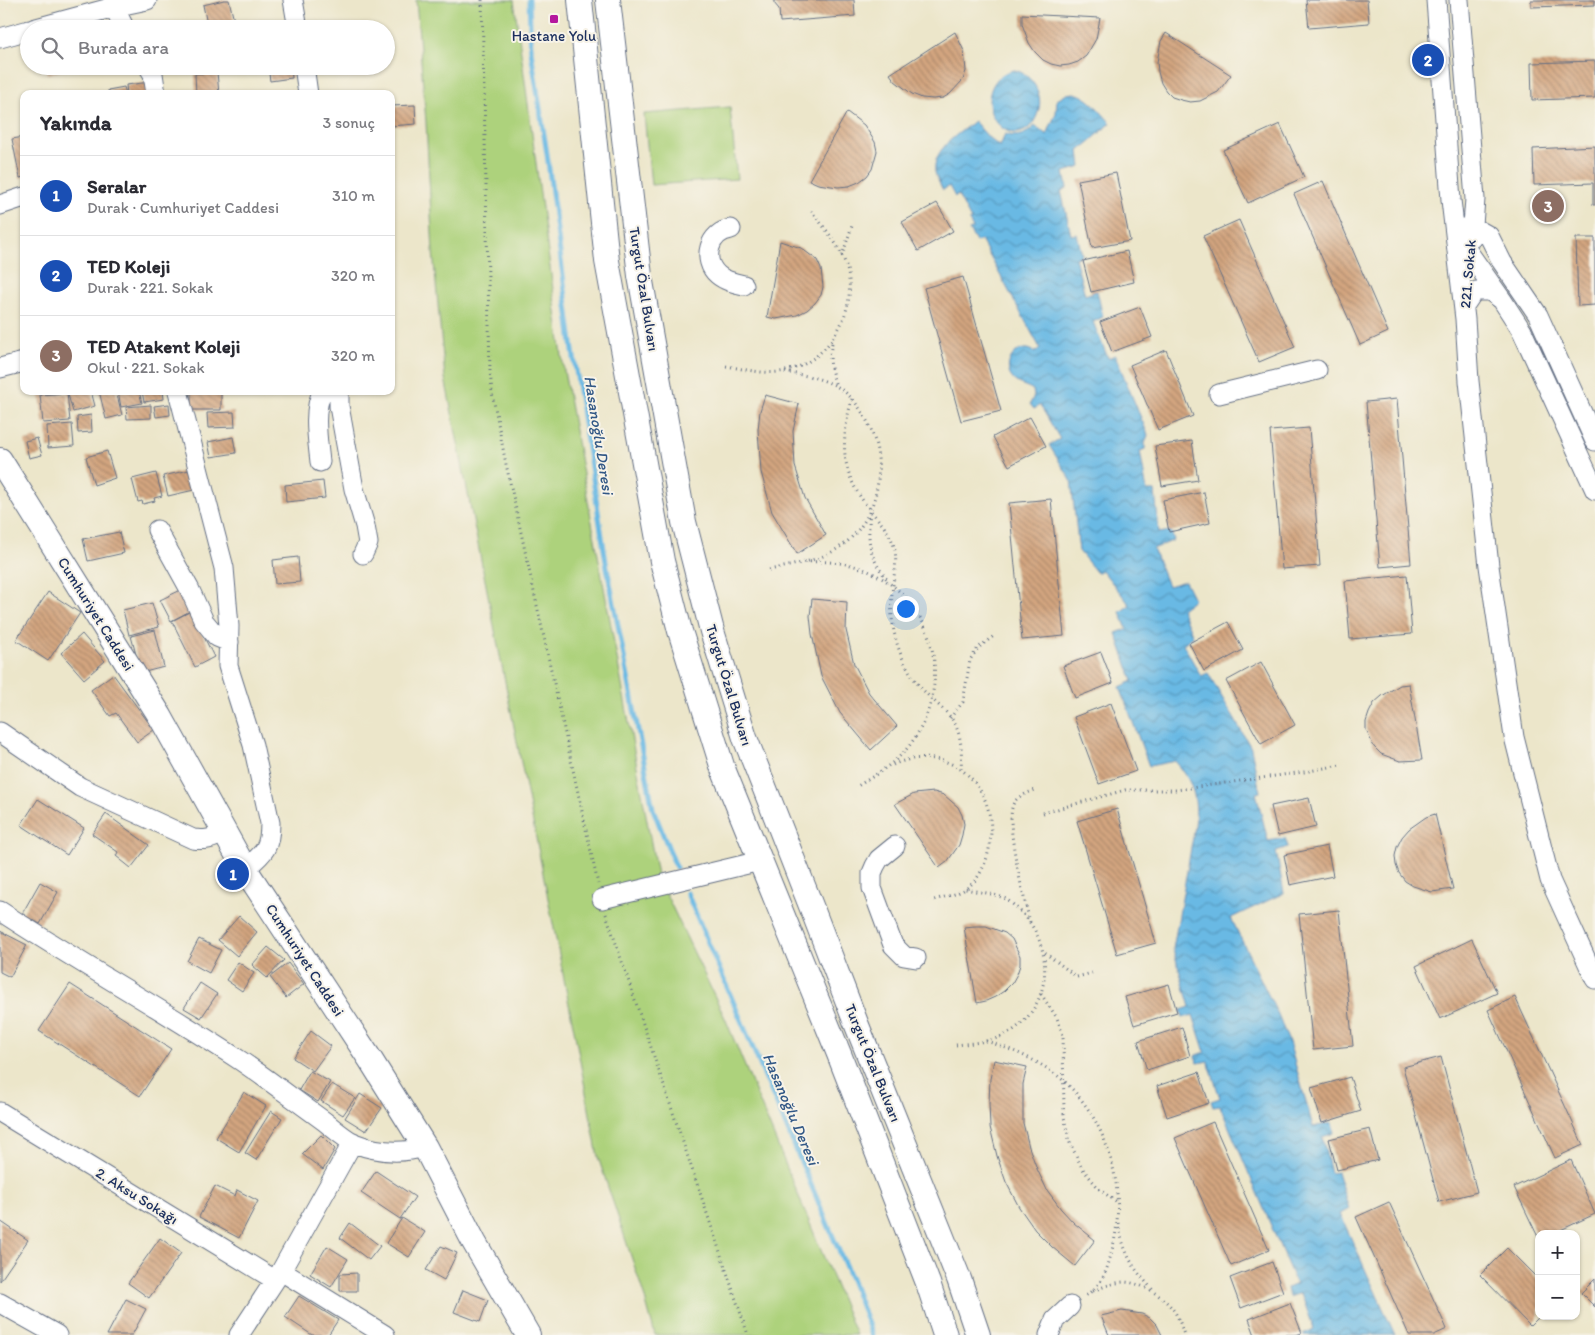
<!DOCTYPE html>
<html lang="tr">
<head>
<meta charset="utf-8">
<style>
  :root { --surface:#fff; --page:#f2f2f3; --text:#2b2b33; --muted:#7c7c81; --line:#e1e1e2; --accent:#b5179e }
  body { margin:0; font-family:Itim,sans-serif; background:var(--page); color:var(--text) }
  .controls { position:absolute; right:15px; bottom:15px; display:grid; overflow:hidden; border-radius:10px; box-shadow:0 1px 4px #0004 }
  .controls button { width:45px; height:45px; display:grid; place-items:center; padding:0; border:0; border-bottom:1px solid var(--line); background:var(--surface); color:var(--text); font:25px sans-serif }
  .you { position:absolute; left:905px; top:608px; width:18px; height:18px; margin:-12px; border:4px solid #fff; border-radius:50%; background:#1a73e8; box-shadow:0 0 0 8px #1a73e833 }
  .badge { display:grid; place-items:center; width:32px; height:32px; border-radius:50%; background:var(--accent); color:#fff; font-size:16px; font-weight:700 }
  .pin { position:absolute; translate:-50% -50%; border:2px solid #fff; box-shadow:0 1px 5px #0006 }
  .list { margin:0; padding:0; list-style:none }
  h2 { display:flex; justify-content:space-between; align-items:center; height:65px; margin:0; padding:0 20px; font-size:21px }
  h2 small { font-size:16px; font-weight:400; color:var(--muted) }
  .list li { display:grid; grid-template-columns:32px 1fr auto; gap:15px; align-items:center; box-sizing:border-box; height:80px; padding:0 20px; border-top:1px solid var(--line) }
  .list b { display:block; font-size:19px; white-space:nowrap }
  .list p { margin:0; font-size:16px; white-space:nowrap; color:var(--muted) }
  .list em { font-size:16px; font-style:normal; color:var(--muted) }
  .icon { flex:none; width:28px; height:28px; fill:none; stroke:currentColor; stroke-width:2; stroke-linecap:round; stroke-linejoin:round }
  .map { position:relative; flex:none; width:1595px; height:1335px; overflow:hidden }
  .search { position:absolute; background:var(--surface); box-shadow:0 1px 4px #0004; left:20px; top:20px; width:375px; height:55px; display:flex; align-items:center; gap:12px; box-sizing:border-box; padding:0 18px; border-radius:28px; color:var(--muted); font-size:19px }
  .panel { position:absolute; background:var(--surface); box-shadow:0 1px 4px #0004; left:20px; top:90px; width:375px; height:305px; border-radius:10px }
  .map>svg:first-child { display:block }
</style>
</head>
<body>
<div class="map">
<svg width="1595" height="1335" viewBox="0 0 1595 1335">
  <defs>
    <pattern id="water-waves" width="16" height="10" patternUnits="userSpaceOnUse" patternTransform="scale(1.25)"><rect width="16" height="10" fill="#69b9e4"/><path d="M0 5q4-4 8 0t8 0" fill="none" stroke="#5697bc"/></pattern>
    <pattern id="building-back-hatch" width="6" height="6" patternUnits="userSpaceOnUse" patternTransform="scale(1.25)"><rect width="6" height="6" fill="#d3a57f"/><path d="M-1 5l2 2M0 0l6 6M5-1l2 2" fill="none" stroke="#aa876b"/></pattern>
  </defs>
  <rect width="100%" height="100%" fill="#f7f3e8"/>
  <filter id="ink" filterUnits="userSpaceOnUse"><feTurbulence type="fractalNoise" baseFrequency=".02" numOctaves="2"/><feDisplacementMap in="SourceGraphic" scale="10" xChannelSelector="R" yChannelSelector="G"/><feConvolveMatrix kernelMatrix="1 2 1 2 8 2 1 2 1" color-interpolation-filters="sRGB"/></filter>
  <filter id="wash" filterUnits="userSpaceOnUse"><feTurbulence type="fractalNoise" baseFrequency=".0096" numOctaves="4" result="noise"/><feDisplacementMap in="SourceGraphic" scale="20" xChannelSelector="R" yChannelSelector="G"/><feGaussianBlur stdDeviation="1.12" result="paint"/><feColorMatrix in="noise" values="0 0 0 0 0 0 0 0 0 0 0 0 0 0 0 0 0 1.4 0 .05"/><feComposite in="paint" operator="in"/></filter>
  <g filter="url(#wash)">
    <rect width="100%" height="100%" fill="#ece6ca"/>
    <path fill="#add27b" stroke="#64806c" d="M416,0H514L564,371L657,875L725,1018L856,1335H655L644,1295L598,1157L577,1045L445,378L433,252L426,122Z
      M730,107L737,179L651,185L644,114Z"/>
    <path fill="url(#water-waves)" stroke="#4274a1" d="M1015,70C1033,75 1044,95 1038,112C1033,130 1016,141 1000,126C980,108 989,73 1015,70Z
      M1074,93C1090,96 1100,112 1111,123L1079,151L1081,167L1064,172L1067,188L1061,191L1071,235L1077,234L1082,255L1075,258L1085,295L1097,291L1103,317L1093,322L1108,358L1115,355L1148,435L1145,443V449L1140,451L1147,491H1155L1159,533L1171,531L1174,540L1153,549L1168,586L1185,581L1194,599L1181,609L1193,636L1183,644L1201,676L1208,673L1251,748L1260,792L1256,793L1268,841L1285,838L1288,847L1276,851L1284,893L1231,918L1277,1013L1289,1042L1313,1127L1332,1123L1334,1133L1322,1137L1331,1173L1337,1172L1349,1209L1340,1214L1395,1335H1303V1334L1314,1329L1301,1293L1289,1297L1287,1288L1296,1284L1220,1106L1213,1107L1211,1101L1220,1098L1208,1061L1198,1063L1195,1056L1205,1052L1193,1015L1183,1018L1181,1010L1190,1007L1173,949L1195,826C1198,799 1193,781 1175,761L1149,766L1120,687L1133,681L1116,633L1127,629L1120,612L1130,605L1102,570L1097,573L1079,551L1071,480L1049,445L1060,439L1040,405L1034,409L1030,404L1034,396L1033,390C1026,385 1017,385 1012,378C1003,367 1012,348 1027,349C1030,349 1033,351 1035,352L1040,348L981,240L976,242L969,230L973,228L969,221L971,220L958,195L955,197L949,186L943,190C940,184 936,178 935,172C932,149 959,134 974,121L989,138L1000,147L1005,134C1018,138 1025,135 1035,126L1047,135L1056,113L1057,100L1067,94Z"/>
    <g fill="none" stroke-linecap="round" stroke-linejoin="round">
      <path stroke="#69b9e4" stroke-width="5" d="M529,0L531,51L547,154L573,351L606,562L653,809L676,867
        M687,893L851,1279L872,1335"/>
    </g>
    <g id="blocks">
      <path fill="url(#building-back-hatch)" d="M224,0H229L236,29H208L203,5Z
        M774,0H854L855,16L780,22L779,9L774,3Z
        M1306,0H1367L1369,23L1309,28Z
        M1531,0H1595V5L1531,7Z
        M1022,14L1100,18L1096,39L1086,56L1078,62L1069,65L1060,66L1051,64L1043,60L1035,52L1029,43L1022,24Z
        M955,32L964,51L966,71L963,80L950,94L943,98L933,99L922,98L912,94L895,81L890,74Z
        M1166,33L1231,75L1218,92L1200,101L1190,102L1181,100L1172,97L1166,91L1161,83L1158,72L1157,62L1161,41Z
        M1595,61V98L1532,100L1531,63Z
        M45,66H68L69,69L47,74Z
        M268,66H291L292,78L270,81Z
        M217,72L219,94H196L195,74Z
        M151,82L152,94H127L126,85Z
        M124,87L126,94H109L108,90Z
        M415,105L416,124L391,126V106Z
        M847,112L864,125L875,142L877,151L872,169L867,176L859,182L849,186L838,187L818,184L809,180Z
        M1280,124L1304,177L1248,203L1223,150Z
        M24,137V177L20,178L12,139Z
        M1595,146V205H1593V183L1534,185L1533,149Z
        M1116,173L1130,241L1092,248L1078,180Z
        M1323,181L1388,332L1360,345L1294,194Z
        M937,203L953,231L918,251L902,222Z
        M1239,220L1295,347L1259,362L1203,236Z
        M1576,238H1595V305L1578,306Z
        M780,241L801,248L817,260L821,269L823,287L821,295L815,303L807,310L797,315L776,319L767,317Z
        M1127,251L1134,282L1091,292L1083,261Z
        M963,277L1001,411L961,421L924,288Z
        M1140,307L1152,337L1112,352L1100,322Z
        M1166,350L1193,416L1158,430L1130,365Z
        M67,391H91L95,406L73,412Z
        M99,391H116L122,415L106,419Z
        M118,391H139L142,403L121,407Z
        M142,391H163L164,399L144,402Z
        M191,391H221V410H191Z
        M67,393L70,421L43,423L40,395Z
        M765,395L799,404L793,431L795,466L805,498L826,535L797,554L772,512L761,472L758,430L760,411Z
        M1397,399L1411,564L1380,567L1366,402Z
        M169,404L170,415L156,417L154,406Z
        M151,405V418L127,419L126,407Z
        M234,412L235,427L208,428L207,413Z
        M91,415L92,432L78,433L77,417Z
        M1030,417L1046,446L1009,466L993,437Z
        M72,424L74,446L48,448L47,426Z
        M1309,428L1320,566L1282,569L1270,431Z
        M233,437L236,453L211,457L208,442Z
        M37,438L42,455L29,458L25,441Z
        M1192,441L1198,480L1162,486L1155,446Z
        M107,451L115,478L94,485L86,457Z
        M189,470L194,490L168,496L163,476Z
        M156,473L162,496L154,498L155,501L143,504L142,501L138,502L132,479Z
        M323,481L325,498L286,502L285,485Z
        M1204,492L1210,523L1169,532L1163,500Z
        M1051,499L1064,636L1022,640L1009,503Z
        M119,532L124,553L88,561L83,539Z
        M298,557L300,582L275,584L273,560Z
        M1407,575L1412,634L1350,639L1345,581Z
        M183,589L194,609L171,621L160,600Z
        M48,592L80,613L48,661L16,640Z
        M812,599L847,602L846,630L854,664L869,693L897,726L871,750L840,713L821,676L812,634L810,616Z
        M152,603L159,627L129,635L123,610Z
        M191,611L214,657L195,667L172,621Z
        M1228,622L1243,650L1204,671L1189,643Z
        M155,630L164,667L141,673L131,636Z
        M82,634L105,661L84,679L61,653Z
        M1101,652L1113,683L1075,698L1063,666Z
        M1261,662L1295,725L1261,744L1226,681Z
        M113,674L154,730L137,742L116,713L110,716L91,690Z
        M1409,684L1422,760L1400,761L1381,754L1374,747L1366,730V722L1369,713L1374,703L1382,696L1400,685Z
        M1111,703L1136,771L1099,784L1074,717Z
        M934,792L944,795L958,807L962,815L964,824L962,835L959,845L947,862L939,868L895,804L914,794Z
        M1309,798L1316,827L1278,836L1271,806Z
        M38,799L84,828L67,855L21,825Z
        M1117,809L1156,943L1117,954L1077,821Z
        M106,814L149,845L131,868L116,856L118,852L92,834Z
        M1435,814L1453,889L1432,892L1413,886L1405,881L1399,873L1396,865L1395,856L1397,847L1402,837L1409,829L1426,817Z
        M1327,846L1333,876L1290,885L1284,855Z
        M40,882L58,892L40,924L22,914Z
        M1339,910L1353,1046L1313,1050L1299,914Z
        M239,916L257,932L237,956L218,940Z
        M975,926H986L1005,933L1012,939L1020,956V965L1017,974L1012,983L1004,991L995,997L986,1001L977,1003L964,927Z
        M0,931L27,945L10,977L0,972Z
        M199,939L221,950L209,973L187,961Z
        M1472,939L1497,993L1440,1019L1416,966Z
        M268,947L284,960L267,978L252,965Z
        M238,962L254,973L242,991L226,980Z
        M288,963L304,984L286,998L270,977Z
        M200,983L217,994L201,1018L184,1008Z
        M70,984L171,1049L140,1096L39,1031Z
        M1169,984L1177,1012L1134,1025L1125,997Z
        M1515,997L1583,1145L1555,1158L1488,1010Z
        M1182,1027L1190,1056L1147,1070L1138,1041Z
        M311,1031L331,1046L313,1071L293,1058Z
        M1441,1057L1477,1192L1439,1202L1403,1067Z
        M994,1060L1027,1067L1023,1084V1123L1029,1147L1037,1169L1047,1190L1061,1209L1074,1223L1095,1240L1075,1266L1052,1247L1035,1230L1019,1207L1006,1182L997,1156L990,1127L989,1103L990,1079Z
        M310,1071L330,1082L318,1102L299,1090Z
        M1199,1072L1209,1103L1167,1117L1157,1086Z
        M1350,1077L1361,1111L1322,1123L1311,1088Z
        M332,1084L355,1098L343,1115L321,1101Z
        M244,1092L266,1106L239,1152L216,1138Z
        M360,1094L382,1108L366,1131L345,1118Z
        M271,1111L282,1118L256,1160L245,1153Z
        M1213,1122L1269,1250L1231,1266L1175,1138Z
        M1370,1129L1378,1160L1337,1170L1329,1139Z
        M321,1135L335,1149L323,1170L302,1154Z
        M1571,1160L1595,1214L1552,1234H1539V1239L1514,1187Z
        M376,1171L415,1197L400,1219L361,1193Z
        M215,1186L235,1196L237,1190L258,1201L239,1238L199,1217Z
        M1389,1202L1447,1329L1434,1335H1409L1356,1217Z
        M402,1218L425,1232L409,1257L386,1243Z
        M0,1221L28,1240L0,1281Z
        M350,1223L380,1246L369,1260L340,1238Z
        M160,1238L181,1253L149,1298L128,1283Z
        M327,1246L348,1259L331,1287L310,1274Z
        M441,1246L457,1253L444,1280L426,1270Z
        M1507,1248L1539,1280V1317L1530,1326L1480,1275Z
        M1272,1262L1283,1292L1241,1308L1230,1278Z
        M357,1273V1291H340V1274Z
        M1595,1279V1307L1581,1293Z
        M463,1290L488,1300L480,1322L454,1312Z
        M299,1296L338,1320L328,1335H312L285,1317Z
        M126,1299L146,1309L132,1335H107Z
        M1290,1303L1302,1333L1296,1335H1255L1249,1319Z
        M1122,1311L1142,1314L1150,1318L1157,1325L1162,1335H1109L1101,1316Z"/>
    </g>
  </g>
  <g filter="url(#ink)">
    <use href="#blocks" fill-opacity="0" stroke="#646f84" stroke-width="1"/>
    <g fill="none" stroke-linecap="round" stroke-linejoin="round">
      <g stroke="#646f84" stroke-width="21">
        <path id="minor" d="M113,0L114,7L125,29
          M293,0L298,29
          M1436,0L1451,200L1465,319L1469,381L1489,566L1514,737L1550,880L1595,979
          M1459,0L1475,199L1472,238
          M33,29L114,7L147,0
          M0,38L29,30
          M148,66L153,74L156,94
          M304,66L308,94
          M0,205L24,197
          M731,229C709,232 701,260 718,275C725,281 735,283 744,285
          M1502,300L1455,233L1461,228L1473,227L1489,236L1502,262L1538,315L1595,441
          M1466,303L1472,294L1477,291H1490L1502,300L1522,331L1595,490
          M0,368L24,362
          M178,391L224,568L229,626L228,666L253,745L270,823C270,849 264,853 245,869
          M339,391V406L354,489L365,526L368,543L363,554
          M1219,394L1317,370
          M320,462C318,442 312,409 323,391
          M157,530L189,588L204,621L217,637L229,642
          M0,732L80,787L193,839C206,841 213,838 225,833
          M895,846L879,859L875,866L872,873V888L893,945L904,956L916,958
          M602,899L760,861
          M0,911C79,963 162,1009 241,1061C269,1080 296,1101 324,1121C333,1128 344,1138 354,1143C377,1152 401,1154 425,1147
          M0,1112L275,1280
          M281,1271L385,1335
          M0,1303L57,1335
          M239,1335L281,1271L353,1142
          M1049,1335L1055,1320L1070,1306"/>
      </g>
      <g stroke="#646f84" stroke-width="26">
        <path id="major" d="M580,0L607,261L662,561L680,631L723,769L839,1054L928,1283L945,1335
          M608,0L640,276L684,522L712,631L745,738L813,911L856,1023L959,1279L978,1335
          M0,460L160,716L245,869L370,1059L425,1147L474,1242L528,1335"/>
      </g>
      <path stroke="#646f84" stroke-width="3" stroke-dasharray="1 4" stroke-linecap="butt" d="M482,0L490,371L492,392L506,464L598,884
        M842,256L852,226
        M832,343C828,359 831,371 836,386
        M726,366C744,369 761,374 779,372C825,367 859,314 847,269C841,247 826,229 811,211
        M852,399C840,443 840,473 870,510C881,523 892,534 895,551C897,563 894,574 893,585C889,613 893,642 907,667C913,679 922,690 932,699C940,707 950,714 955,724C962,738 962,755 961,769
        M870,512C867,543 869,557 889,582
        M805,562C827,561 848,562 868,571C936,601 954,683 912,742C898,762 877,774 856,787
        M769,570C797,564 828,560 850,539C882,508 887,458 866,419C859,406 849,393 836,386C819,377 799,374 781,372
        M950,718L963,702L970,660L978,648L995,635
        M893,765C897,763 902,761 907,760C963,748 1000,797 989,849C986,864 979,879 967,888C957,895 942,897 931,901
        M1043,813L1125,790H1176L1304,772L1340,765
        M606,914L748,1335
        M1030,922C1025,901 1002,816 1015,801C1020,795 1028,793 1035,790
        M1045,953L1077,977L1092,973
        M1041,994L1057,1018L1063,1035L1064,1117L1070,1143L1082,1168L1100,1190L1117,1202
        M986,1041C1014,1050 1042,1062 1064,1081C1109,1122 1128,1192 1112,1250C1107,1271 1103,1284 1084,1297
        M956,1045C972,1043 990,1042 1005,1035C1051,1011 1057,951 1023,914C1018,909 1012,903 1006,899C993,893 978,892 965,889
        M1118,1223C1124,1254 1133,1269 1154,1291
        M1093,1291C1103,1287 1112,1283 1123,1282C1140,1282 1160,1294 1171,1307C1178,1315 1181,1325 1184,1335"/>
      <use href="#minor" stroke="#fff" stroke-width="19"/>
      <use href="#major" stroke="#fff" stroke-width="24"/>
    </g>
  </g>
  <rect fill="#b5179e" stroke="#f7f3e8" stroke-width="2" x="549" y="14" width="10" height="10" rx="2.5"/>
  <g text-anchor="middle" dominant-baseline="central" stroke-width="4" stroke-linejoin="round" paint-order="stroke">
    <g font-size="15" fill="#1b2f5e" stroke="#f7f3e8">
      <text x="554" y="36">Hastane Yolu</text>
    </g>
    <g font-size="15" fill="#1b2f5e" stroke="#f7f3e8">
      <text transform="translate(1468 274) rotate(-85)">221. Sokak</text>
      <text transform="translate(644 289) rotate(81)">Turgut Özal Bulvarı</text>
      <text transform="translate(96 614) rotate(58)">Cumhuriyet Caddesi</text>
      <text transform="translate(729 685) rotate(73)">Turgut Özal Bulvarı</text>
      <text transform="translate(305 960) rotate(57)">Cumhuriyet Caddesi</text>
      <text transform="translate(873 1063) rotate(68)">Turgut Özal Bulvarı</text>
      <text transform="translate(137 1196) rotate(32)">2. Aksu Sokağı</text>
    </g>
    <g font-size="16" font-style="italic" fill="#325886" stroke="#f7f3e8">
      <text transform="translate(599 435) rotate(81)">Hasanoğlu Deresi</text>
      <text transform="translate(791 1109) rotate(67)">Hasanoğlu Deresi</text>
    </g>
  </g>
</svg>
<div class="controls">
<button>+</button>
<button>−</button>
</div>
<div class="you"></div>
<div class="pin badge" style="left:233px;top:874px;background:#1a4fb4">1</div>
<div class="pin badge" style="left:1428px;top:60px;background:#1a4fb4">2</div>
<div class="pin badge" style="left:1548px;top:206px;background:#8d6e63">3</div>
<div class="search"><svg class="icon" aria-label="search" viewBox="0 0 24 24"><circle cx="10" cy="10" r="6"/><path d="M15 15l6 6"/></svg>Burada ara</div>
<section class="panel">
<h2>Yakında<small>3 sonuç</small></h2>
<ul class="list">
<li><span class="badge" style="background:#1a4fb4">1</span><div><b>Seralar</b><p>Durak · Cumhuriyet Caddesi</p></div><em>310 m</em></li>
<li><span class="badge" style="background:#1a4fb4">2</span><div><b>TED Koleji</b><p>Durak · 221. Sokak</p></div><em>320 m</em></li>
<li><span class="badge" style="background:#8d6e63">3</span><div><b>TED Atakent Koleji</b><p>Okul · 221. Sokak</p></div><em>320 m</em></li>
</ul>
</section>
</div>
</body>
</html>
